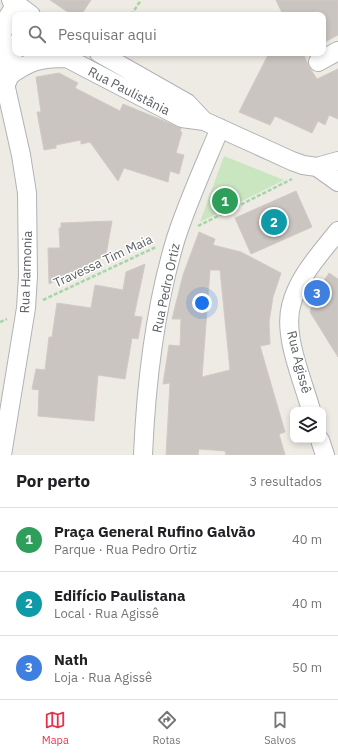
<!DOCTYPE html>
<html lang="pt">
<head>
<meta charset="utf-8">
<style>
  :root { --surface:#fff; --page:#f6f6f6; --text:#202124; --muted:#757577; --line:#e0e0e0; --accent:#e7314b }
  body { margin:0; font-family:"IBM Plex Sans",sans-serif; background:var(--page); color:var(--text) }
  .controls { position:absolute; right:12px; bottom:12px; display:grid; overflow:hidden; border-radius:8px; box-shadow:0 2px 6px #0003 }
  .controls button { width:36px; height:36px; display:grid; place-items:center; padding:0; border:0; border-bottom:1px solid var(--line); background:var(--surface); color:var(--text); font:20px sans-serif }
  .you { position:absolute; left:202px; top:303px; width:14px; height:14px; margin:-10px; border:3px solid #fff; border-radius:50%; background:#1a73e8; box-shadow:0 0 0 6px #1a73e833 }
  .badge { display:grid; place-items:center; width:26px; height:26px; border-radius:50%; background:var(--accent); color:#fff; font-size:13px; font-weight:700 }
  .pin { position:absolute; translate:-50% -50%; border:2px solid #fff; box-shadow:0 1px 4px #0006 }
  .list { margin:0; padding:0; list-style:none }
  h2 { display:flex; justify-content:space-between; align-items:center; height:52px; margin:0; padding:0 16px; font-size:17px }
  h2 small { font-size:13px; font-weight:400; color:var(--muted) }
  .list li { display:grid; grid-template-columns:26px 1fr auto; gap:12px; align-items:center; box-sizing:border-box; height:64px; padding:0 16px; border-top:1px solid var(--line) }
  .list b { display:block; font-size:15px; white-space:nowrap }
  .list p { margin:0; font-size:13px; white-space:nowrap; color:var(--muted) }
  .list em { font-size:13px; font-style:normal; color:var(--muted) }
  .icon { flex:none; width:22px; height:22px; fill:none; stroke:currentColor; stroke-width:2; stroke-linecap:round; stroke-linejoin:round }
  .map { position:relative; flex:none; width:338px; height:455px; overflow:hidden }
  .search { position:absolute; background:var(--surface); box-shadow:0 2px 6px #0003; left:12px; right:12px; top:12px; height:44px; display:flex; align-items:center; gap:10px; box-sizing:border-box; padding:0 14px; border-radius:8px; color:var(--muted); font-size:15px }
  .sheet { height:244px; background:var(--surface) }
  nav { display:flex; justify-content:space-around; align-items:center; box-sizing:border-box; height:56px; border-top:1px solid var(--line); background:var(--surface); font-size:11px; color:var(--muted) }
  nav a { display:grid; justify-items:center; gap:2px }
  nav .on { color:var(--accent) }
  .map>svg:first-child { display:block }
</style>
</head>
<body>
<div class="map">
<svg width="338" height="455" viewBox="0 0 338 455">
  <rect width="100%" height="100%" fill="#eeeae4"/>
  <path fill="#c9e6c0" d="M224,156L284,180L200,222Z"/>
  <path fill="#cac5c1" stroke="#d3cac2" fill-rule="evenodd" d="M50,0H91L81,15H72Z
    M276,0H338V35L323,43V15H283Z
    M269,53H303L309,67L317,79L338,69V119L329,115L325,125L318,121L312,133L275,116L270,125L239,112Z
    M59,73L78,83L75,88L120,111L123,104L181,128L180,132H182L176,153L184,155L179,174L170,171L168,182L124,168L118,181L90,142L81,144V140L56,145V148L44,150L37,112H41L36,77Z
    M296,191L312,227L251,254L235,218Z
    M112,221L106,255L49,284L48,248H60L59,228H61V223Z
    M199,232L215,239L213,245L241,252L281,273L273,297L269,322L270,344L260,346L285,432L279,434L285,455H226L225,451L199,449L198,455H166L170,383L163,384L169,345L180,346L181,319H172L183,275ZM210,270H220L230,370L202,377Z
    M145,264L134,316L142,317L138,339L132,338L125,379L98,375L94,421L38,416L39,390L32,389L36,369L45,370L49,337H52L57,303L91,308L95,285L123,290L126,272Z
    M329,273L338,279V357L310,312L315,294Z"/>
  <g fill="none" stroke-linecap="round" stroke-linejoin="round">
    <g stroke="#afb3b6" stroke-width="20">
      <path id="minor" d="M11,0L31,15
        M0,43L6,20L16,4
        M57,53L182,118L204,121L292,161L303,165L317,167L338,182
        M99,53L187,103L204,121
        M0,59V71L6,88L21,155L27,193L28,276L26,308L2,455
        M318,62L338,51
        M9,76C29,61 40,58 65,58
        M8,80L15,44
        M317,167L338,161
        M311,410C303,381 283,336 291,306C298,277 320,254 338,231
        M320,440L325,455
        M143,455C146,384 155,307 176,238C188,201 205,164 220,128"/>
    </g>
    <path stroke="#a4d7a6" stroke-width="2.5" stroke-dasharray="4 2" stroke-linecap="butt" d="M131,15L141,0
      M198,226L292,179
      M43,300L156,247
      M0,322L7,319"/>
    <use href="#minor" stroke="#fff" stroke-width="18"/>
  </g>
  <g text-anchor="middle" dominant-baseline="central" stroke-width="3" stroke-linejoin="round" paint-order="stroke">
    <g font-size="13" fill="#5c6164" stroke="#fff">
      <text transform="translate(129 91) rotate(27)">Rua Paulistânia</text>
      <text transform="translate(103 261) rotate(-25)">Travessa Tim Maia</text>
      <text transform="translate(26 272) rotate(-88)">Rua Harmonia</text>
      <text transform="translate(166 288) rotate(-78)">Rua Pedro Ortiz</text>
      <text transform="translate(299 362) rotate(76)">Rua Agissê</text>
    </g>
  </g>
</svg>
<div class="controls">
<button><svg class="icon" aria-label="layers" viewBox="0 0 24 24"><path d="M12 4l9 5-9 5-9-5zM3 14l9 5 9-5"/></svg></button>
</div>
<div class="you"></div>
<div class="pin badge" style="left:225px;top:201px;background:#2e9e5b">1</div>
<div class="pin badge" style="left:274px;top:222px;background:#0f9aa8">2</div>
<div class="pin badge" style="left:317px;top:293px;background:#3f7fe0">3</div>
<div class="search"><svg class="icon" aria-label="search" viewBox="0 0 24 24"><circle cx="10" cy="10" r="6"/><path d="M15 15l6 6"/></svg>Pesquisar aqui</div>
</div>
<section class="sheet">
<h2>Por perto<small>3 resultados</small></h2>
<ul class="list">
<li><span class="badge" style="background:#2e9e5b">1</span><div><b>Praça General Rufino Galvão</b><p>Parque · Rua Pedro Ortiz</p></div><em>40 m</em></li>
<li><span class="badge" style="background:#0f9aa8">2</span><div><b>Edifício Paulistana</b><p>Local · Rua Agissê</p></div><em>40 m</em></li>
<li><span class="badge" style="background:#3f7fe0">3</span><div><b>Nath</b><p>Loja · Rua Agissê</p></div><em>50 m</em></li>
</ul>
</section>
<nav>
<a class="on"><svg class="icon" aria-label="map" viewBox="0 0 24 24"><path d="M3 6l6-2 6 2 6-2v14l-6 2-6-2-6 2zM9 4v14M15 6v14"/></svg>Mapa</a>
<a><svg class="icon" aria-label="directions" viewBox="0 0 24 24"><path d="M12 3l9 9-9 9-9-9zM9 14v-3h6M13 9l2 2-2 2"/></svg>Rotas</a>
<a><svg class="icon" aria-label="saved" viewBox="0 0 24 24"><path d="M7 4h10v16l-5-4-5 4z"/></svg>Salvos</a>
</nav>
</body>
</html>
